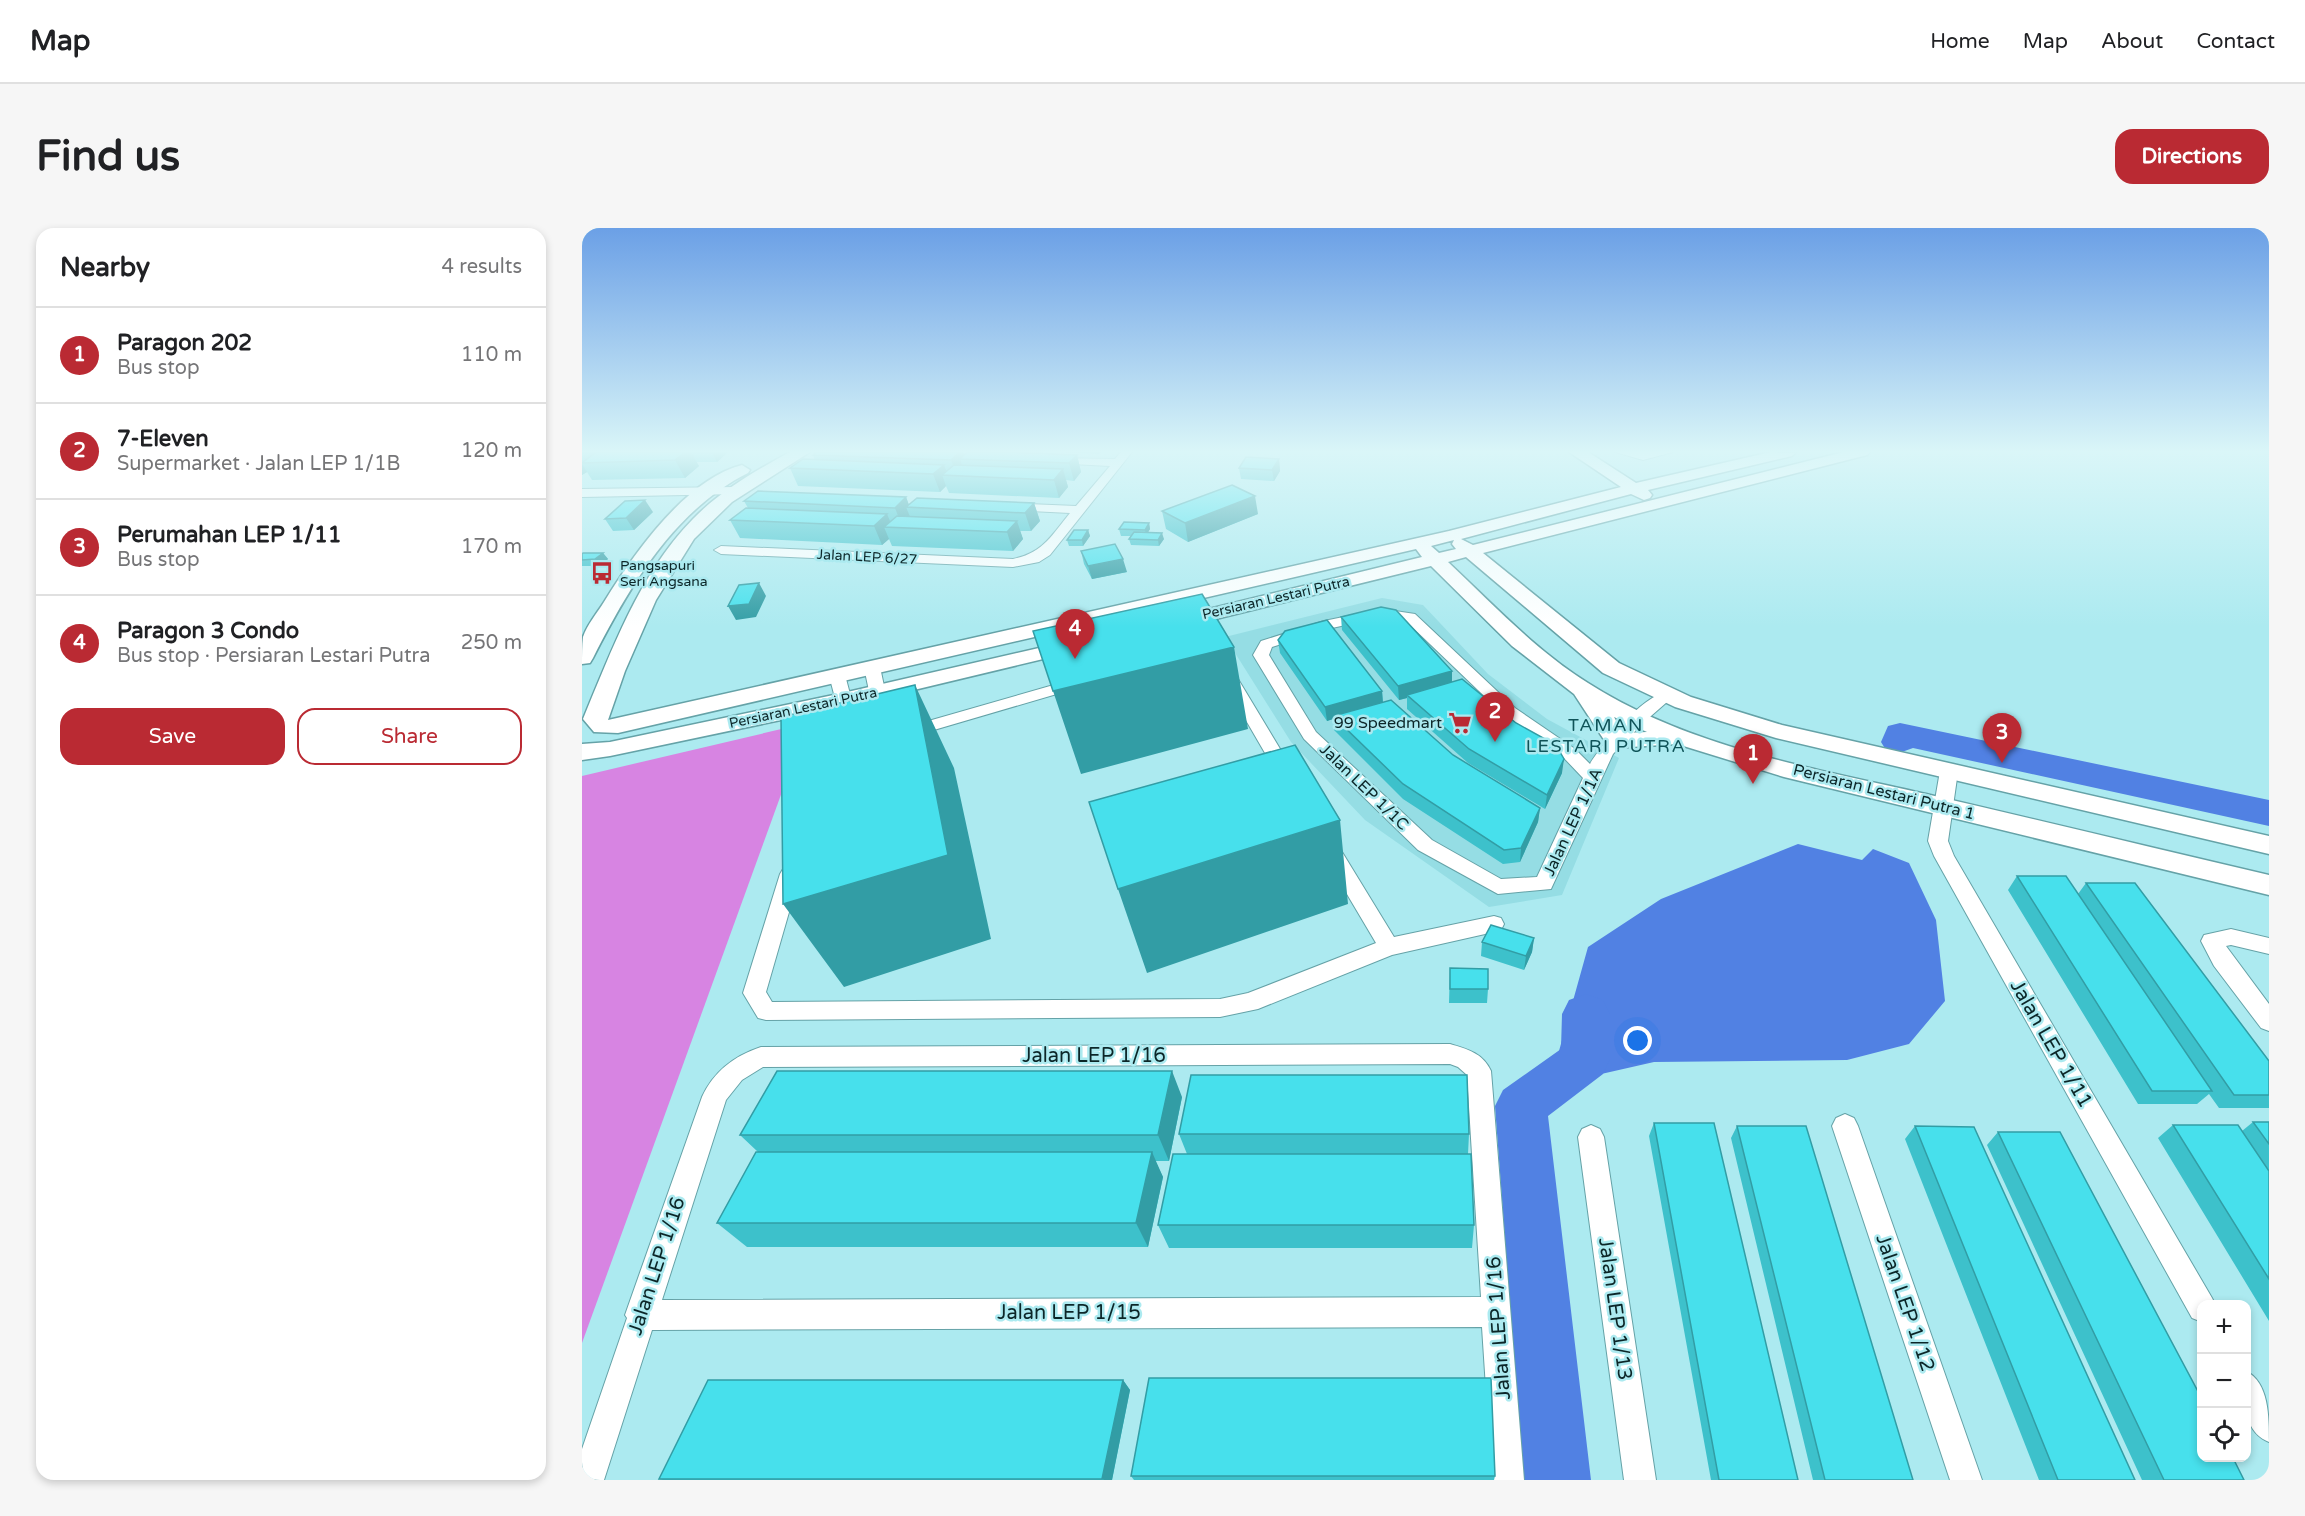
<!DOCTYPE html>
<html lang="en">
<head>
<meta charset="utf-8">
<style>
  :root { --surface:#fff; --page:#f6f6f6; --text:#202124; --muted:#757577; --line:#e0e0e0; --accent:#ba2a33 }
  body { margin:0; font-family:"Varela Round",sans-serif; background:var(--page); color:var(--text) }
  .controls { position:absolute; right:18px; bottom:18px; display:grid; overflow:hidden; border-radius:12px; box-shadow:0 3px 9px #0003 }
  .controls button { width:54px; height:54px; display:grid; place-items:center; padding:0; border:0; border-bottom:2px solid var(--line); background:var(--surface); color:var(--text); font:30px sans-serif }
  .you { position:absolute; left:1056px; top:813px; width:21px; height:21px; margin:-15px; border:4px solid #fff; border-radius:50%; background:#1a73e8; box-shadow:0 0 0 9px #1a73e833 }
  .badge { display:grid; place-items:center; width:39px; height:39px; border-radius:50%; background:var(--accent); color:#fff; font-size:20px; font-weight:700 }
  .pin { position:absolute; translate:-50% -50px; filter:drop-shadow(0 2px 3px #0008) }
  .pin::after { content:''; position:absolute; top:32px; width:21px; height:18px; background:inherit; clip-path:polygon(0 0,100% 0,50% 100%) }
  .list { margin:0; padding:0; list-style:none }
  h2 { display:flex; justify-content:space-between; align-items:center; height:78px; margin:0; padding:0 24px; font-size:26px }
  h2 small { font-size:20px; font-weight:400; color:var(--muted) }
  .list li { display:grid; grid-template-columns:39px 1fr auto; gap:18px; align-items:center; box-sizing:border-box; height:96px; padding:0 24px; border-top:2px solid var(--line) }
  .list b { display:block; font-size:22px; white-space:nowrap }
  .list p { margin:0; font-size:20px; white-space:nowrap; color:var(--muted) }
  .list em { font-size:20px; font-style:normal; color:var(--muted) }
  .actions { display:flex; gap:12px; padding:18px 24px }
  .actions a { flex:1; padding:14px 0; border:2px solid var(--accent); border-radius:18px; text-align:center; font-size:21px; color:var(--accent) }
  .actions .main { background:var(--accent); color:#fff }
  .icon { flex:none; width:33px; height:33px; fill:none; stroke:currentColor; stroke-width:2; stroke-linecap:round; stroke-linejoin:round }
  .map { position:relative; flex:none; width:1687px; height:1252px; overflow:hidden; border-radius:18px }
  header { display:flex; align-items:center; gap:36px; box-sizing:border-box; height:84px; padding:0 30px; background:var(--surface); border-bottom:2px solid var(--line) }
  header strong { font-size:28px }
  nav { display:flex; gap:33px; margin-inline-start:auto; font-size:21px }
  .intro { display:flex; align-items:center; justify-content:space-between; box-sizing:border-box; height:144px; padding:0 36px }
  h1 { margin:0; font-size:42px }
  .button { padding:15px 27px; border-radius:18px; background:var(--accent); color:#fff; font-size:21px; font-weight:700 }
  main { display:flex; gap:36px; padding:0 36px }
  aside { flex:1; background:var(--surface); border-radius:18px; box-shadow:0 3px 9px #0003 }
  .map>svg:first-child { display:block }
</style>
</head>
<body>
<header>
<strong>Map</strong>
<nav><a>Home</a><a>Map</a><a>About</a><a>Contact</a></nav>
</header>
<div class="intro"><h1>Find us</h1><a class="button">Directions</a></div>
<main>
<aside>
<h2>Nearby<small>4 results</small></h2>
<ul class="list">
<li><span class="badge">1</span><div><b>Paragon 202</b><p>Bus stop</p></div><em>110 m</em></li>
<li><span class="badge">2</span><div><b>7-Eleven</b><p>Supermarket · Jalan LEP 1/1B</p></div><em>120 m</em></li>
<li><span class="badge">3</span><div><b>Perumahan LEP 1/11</b><p>Bus stop</p></div><em>170 m</em></li>
<li><span class="badge">4</span><div><b>Paragon 3 Condo</b><p>Bus stop · Persiaran Lestari Putra</p></div><em>250 m</em></li>
</ul>
<div class="actions"><a class="main">Save</a><a>Share</a></div>
</aside>
<div class="map">
<svg width="1687" height="1252" viewBox="0 0 1687 1252">
  <rect width="100%" height="100%" fill="#aceaf0"/>
  <path fill="#95dde4" d="M800,370L841,377L906,446L965,491L1037,530L980,667L907,679L783,592L709,514L643,409Z"/>
  <path fill="#d784e2" d="M225,495L0,1115V548Z"/>
  <path fill="#5181e3" d="M1216,616L1280,632L1291,621L1327,635L1354,692L1363,773L1327,816L1265,832L1072,834L1006,849L977,823L1006,719L1079,671Z"/>
  <g fill="none" stroke-linecap="round" stroke-linejoin="round">
    <path fill="#5181e3" fill-rule="evenodd" d="M1318,495L1687,572V598L1331,520L1317,525L1304,522L1299,514L1306,498Z
      M1004,766L1021,772L1028,786V831L1021,846L966,888L1009,1252H941L913,878L921,862L979,821L980,786L987,772Z"/>
    <g stroke="#65a2a7" stroke-width="2">
      <path id="street" d="M539,224H550L468,327L457,334L431,339L139,326L132,322L139,318L431,331C461,325 470,307 488,285L429,282L423,278L425,275L494,278L528,238L470,235L464,232L466,230L533,231Z
        M1033,224H1091L1061,232Z
        M153,259L159,263L157,266L0,269V261Z
        M800,381L833,386L933,480L993,521L1008,536C1018,518 1069,458 1091,464L1093,467L1061,495L1031,526L969,661L916,666L836,622L722,511L671,427L679,413L742,393ZM800,389L824,393L921,486L981,529L1001,550L955,649L919,651L850,612L734,504L687,427L690,419L750,400Z
        M290,434L298,439L307,482L299,487L291,482L282,439Z
        M255,442L263,447L274,489L272,493L266,494L258,489L247,447Z
        M648,446L656,451L712,544L709,548H697L694,544L640,451Z
        M496,450L502,452L504,455L502,458L328,509L320,504L322,500Z
        M1367,537L1376,543L1366,613L1372,628L1630,1070L1633,1076H1620V1094L1610,1090L1352,628L1346,613L1358,543Z
        M750,617L757,619L812,709L912,688L919,690L922,696L919,702L912,704L810,727L676,781L638,789L184,792L176,790L161,765L198,646L201,641L208,639L215,641L218,646L184,764L190,774L638,771L666,765L794,715L740,624L743,619Z
        M1649,701L1687,710V726L1649,717L1644,718L1687,776V803L1679,800L1632,738L1619,713L1622,707Z
        M868,816C885,821 901,825 909,843L942,1252H910L900,1099L70,1102L22,1252H0V1221L45,1090L43,1087L120,869C132,843 152,828 179,819ZM868,836L876,839L885,847L899,1069L80,1072L144,872L160,852L181,839Z
        M1263,886L1272,890L1276,898L1400,1252H1368L1250,898L1254,890Z
        M1009,897L1018,901L1022,909L1074,1252H1042L996,909L1000,901Z
        M1664,1143C1687,1155 1687,1188 1687,1214C1658,1202 1664,1169 1664,1143Z"/>
    </g>
    <g stroke="#65a2a7" stroke-width="3">
      <path id="secondary" d="M208,224H228L150,274L112,311L74,372L43,443L26,492L867,303L1039,259L987,224H1006L1054,255L1189,224L1213,225L1210,228L1066,262L1070,267L1068,270L1062,272L1049,266L879,311L891,317L1262,224H1288L1285,227L901,325L1037,435L1109,469L1200,497L1687,608V626L1194,510L1093,479L1021,445L884,329L866,334C911,376 953,422 1006,455C1106,519 1229,540 1344,566C1458,592 1572,620 1687,647V667L1202,549L1095,516L1034,520L1026,518L992,466L930,418L849,338L597,400L590,398L587,394L590,390L840,329L834,321L36,505L12,504L1,491C30,422 57,346 111,291C138,263 173,243 208,224ZM872,312L870,316L874,321L857,325L849,318ZM1032,489L1065,504L1041,505Z
        M160,237L168,242L166,245C92,282 47,359 11,430L8,435L0,436C0,428 0,417 1,409C5,397 15,385 22,374C51,327 104,251 160,237Z
        M492,412L499,414L502,418L499,422L261,479L28,528L0,532V516L28,514L261,465Z"/>
    </g>
    <use href="#street" fill="#fff" fill-rule="evenodd"/>
    <use href="#secondary" fill="#fff" fill-rule="evenodd"/>
  </g>
  <path fill="#3dc1cb" d="M0,224H146L135,234H114L117,238L103,250L10,252L5,244L0,247Z
    M381,224L382,227H495L499,244L492,253L484,252L486,259L477,270L367,265L364,258L358,264L216,258L208,240L233,232L231,227Z
    M478,224H519L517,226Z
    M697,231L698,243L692,253L659,251L657,240Z
    M324,269L327,277L452,275L458,293L449,303H438L441,311L431,323L310,318L307,311L300,317L158,310L148,292L166,280L162,273Z
    M580,283L676,286L606,314L584,301Z
    M71,284L52,302L31,303L23,291Z
    M567,295L568,301L566,304L582,311L577,318L549,317L547,311L549,308H539L537,301Z
    M506,302L508,308L501,318H487L485,312Z
    M499,323L545,344L510,351L502,336Z
    M21,325L26,331L18,338H0V326Z
    M759,389L870,454L980,545L963,581L886,535L825,481V470L817,472L760,402Z
    M696,412L800,463L801,474L871,527L958,580L956,594L938,634L921,636L821,571L752,502L751,491L745,493L698,425Z
    M1435,648L1496,666L1504,655L1687,833V880H1637L1627,866L1615,876H1556L1426,662Z
    M952,710L950,724L942,742L899,728L900,714Z
    M868,740L906,761L905,775H867Z
    M600,869L587,933H573L581,949L566,1019H165L135,995L176,924L158,907Z
    M1671,894H1687V1093L1576,910L1591,897L1660,903Z
    M1072,895L1216,1252H1129L1067,908Z
    M1155,898L1331,1252H1231L1149,910Z
    M1333,898L1553,1252H1457L1323,911Z
    M1416,904L1662,1252H1560L1405,917Z
    M597,906H887L886,926L892,997L890,1020H587L576,997L605,926Z
    M541,1152L548,1162L530,1252H81L77,1251Z
    M549,1248H913L912,1252H552Z"/>
  <path fill="#329da5" d="M103,224H109L117,238L103,250L93,232Z
    M130,224H146L135,234Z
    M378,224H381L384,231H378L382,243L375,248L369,232Z
    M495,227L499,244L492,253L487,235Z
    M697,231L698,243L692,253L690,242Z
    M0,236L5,244L0,247Z
    M362,237L366,247H360L364,258L358,264L351,246Z
    M481,241L486,259L477,270L472,252Z
    M673,268L676,286L606,314L603,295Z
    M324,269L328,280L324,279L329,291L320,298L313,280Z
    M63,272L71,284L52,302L44,290Z
    M452,275L458,293L449,303L443,285Z
    M305,286L311,300L302,299L307,311L300,317L292,298Z
    M435,293L441,311L431,323L425,304Z
    M567,295L568,301L564,308L563,302Z
    M506,302L508,308L501,318L500,312Z
    M580,305L582,311L577,318L576,312Z
    M21,325L26,331L18,338L13,331Z
    M541,331L545,344L510,351L506,338Z
    M177,355L184,368L174,389L154,392L146,378Z
    M652,419L666,501L499,546L471,463Z
    M870,443V457L825,467V470L817,472L816,458Z
    M333,457L372,540L409,711L262,759L201,676Z
    M800,463L801,477L751,488V491L745,493L743,479Z
    M982,531L980,545L963,581L965,567Z
    M958,580L956,594L938,634L939,620Z
    M758,592L766,676L565,745L536,661Z
    M952,710L950,724L942,742L944,728Z
    M590,843L600,869L587,933L576,907Z
    M570,924L581,949L566,1019L554,995Z
    M541,1152L548,1162L530,1252H522L520,1251Z"/>
  <path fill="#47e0ec" stroke="#329da5" stroke-width="1.5" d="M14,224H103L93,232L0,235Z
    M234,224H378L369,232L231,227Z
    M385,224H423L495,227L487,235L378,231Z
    M664,229L697,231L690,242L657,240Z
    M221,231L362,237L351,246L208,240Z
    M372,237L481,241L472,252L360,247Z
    M650,257L673,268L603,295L580,283Z
    M176,263L324,269L313,280L162,273Z
    M335,270L452,275L443,285L324,279Z
    M63,272L44,290L23,291L43,273Z
    M164,280L305,286L292,298L148,292Z
    M315,288L435,293L425,304L302,299Z
    M542,294L567,295L563,302L537,301Z
    M492,302H506L500,312H485Z
    M552,304L580,305L576,312L547,311Z
    M533,316L541,331L506,338L499,323Z
    M1,325H21L13,331L0,332V326Z
    M177,355L167,376L146,378L157,357Z
    M620,366L652,419L471,463L451,403Z
    M799,379L814,382L870,443L816,458L759,389Z
    M745,392L800,463L743,479L696,412L703,403Z
    M880,451L934,495L974,517L982,531L965,567L887,521L825,467Z
    M333,457L366,627L201,676L199,489Z
    M809,472L871,527L958,580L939,620L922,622L821,556L751,488Z
    M713,517L758,592L536,661L507,574Z
    M1435,648H1484L1630,863H1570Z
    M1504,655H1553L1687,833V867H1652Z
    M909,697L952,710L944,728L900,714Z
    M868,740L906,741V761H868Z
    M195,843H590L576,907H158Z
    M609,847H885L887,906H597Z
    M1671,894H1687V916Z
    M1072,895H1132L1216,1252H1137Z
    M1591,897H1656L1687,943V1051Z
    M1155,898H1224L1331,1252H1243Z
    M1333,898L1392,899L1553,1252H1476Z
    M1416,904H1478L1620,1171V1230H1651L1662,1252H1582Z
    M174,924H570L554,995H135Z
    M591,926H889L892,997H576Z
    M567,1150H909L913,1248H549Z
    M126,1152H541L520,1251H77Z"/>
  <linearGradient id="sky" x2="0" y2="1"><stop stop-color="#6ba0e6"/><stop offset="0.56" stop-color="#daf6f8"/><stop offset="1" stop-color="#daf6f8" stop-opacity="0"/></linearGradient>
  <rect width="1687" height="399" fill="url(#sky)"/>
  <defs>
    <g id="bus-bare" transform="scale(1.8)"><path d="M-5-6H5V4H4V6H2V4H-2V6H-4V4H-5ZM-3.5-4V0h7V-4ZM-3.5 1.2v1.5H-2V1.2ZM2 1.2v1.5H3.5V1.2Z" fill="#ba2a33" stroke="#aceaf0" stroke-width="2.5" paint-order="stroke"/></g>
    <g id="supermarket-bare" transform="scale(1.8)"><path d="M-6-5.5h2.5l.6 2H6L4.5 2H-2.5L-4.4-4H-6ZM-1.5 3.2a1.3 1.3 0 1 0 .1 0ZM3 3.2a1.3 1.3 0 1 0 .1 0Z" fill="#ba2a33" stroke="#aceaf0" stroke-width="2.5" paint-order="stroke"/></g>
  </defs>
  <g fill-rule="evenodd">
    <use href="#bus-bare" x="20" y="345"/>
    <use href="#supermarket-bare" x="878" y="495"/>
  </g>
  <g text-anchor="middle" dominant-baseline="central" stroke-width="5" stroke-linejoin="round" paint-order="stroke">
    <g font-size="14" fill="#0c2628" stroke="#aceaf0">
      <text transform="translate(285 329) rotate(3)">Jalan LEP 6/27</text>
      <text transform="translate(694 370) rotate(-13)">Persiaran Lestari Putra</text>
      <text transform="translate(221 480) rotate(-12)">Persiaran Lestari Putra</text>
    </g>
    <g font-size="14" fill="#0c2628" stroke="#aceaf0" text-anchor="start">
      <text x="38" y="337">Pangsapuri<tspan x="38" dy="16">Seri Angsana</tspan></text>
    </g>
    <g font-size="16" fill="#0c2628" stroke="#aceaf0" text-anchor="end">
      <text x="860" y="495">99 Speedmart</text>
    </g>
    <g font-size="16" fill="#0c2628" stroke="#aceaf0">
      <text transform="translate(782 559) rotate(44)">Jalan LEP 1/1C</text>
      <text transform="translate(1302 564) rotate(14)">Persiaran Lestari Putra 1</text>
      <text transform="translate(991 594) rotate(-65)">Jalan LEP 1/1A</text>
    </g>
    <g font-size="18" letter-spacing="1.5" fill="#0f5358" stroke="#aceaf0">
      <text x="1024" y="497">TAMAN<tspan x="1024" dy="21">LESTARI PUTRA</tspan></text>
    </g>
    <g font-size="20" fill="#0c2628" stroke="#aceaf0">
      <text transform="translate(1469 816) rotate(60)">Jalan LEP 1/11</text>
      <text x="512" y="828">Jalan LEP 1/16</text>
      <text transform="translate(75 1038) rotate(-72)">Jalan LEP 1/16</text>
      <text transform="translate(1323 1075) rotate(71)">Jalan LEP 1/12</text>
      <text transform="translate(1033 1081) rotate(82)">Jalan LEP 1/13</text>
      <text x="487" y="1085">Jalan LEP 1/15</text>
      <text transform="translate(917 1100) rotate(-94)">Jalan LEP 1/16</text>
    </g>
  </g>
</svg>
<div class="controls">
<button>+</button>
<button>−</button>
<button><svg class="icon" aria-label="locate" viewBox="0 0 24 24"><circle cx="12" cy="12" r="6"/><path d="M12 2v4M12 18v4M2 12h4M18 12h4"/></svg></button>
</div>
<div class="you"></div>
<div class="pin badge" style="left:1171px;top:556px">1</div>
<div class="pin badge" style="left:913px;top:514px">2</div>
<div class="pin badge" style="left:1420px;top:535px">3</div>
<div class="pin badge" style="left:493px;top:431px">4</div>
</div>
</main>
</body>
</html>
